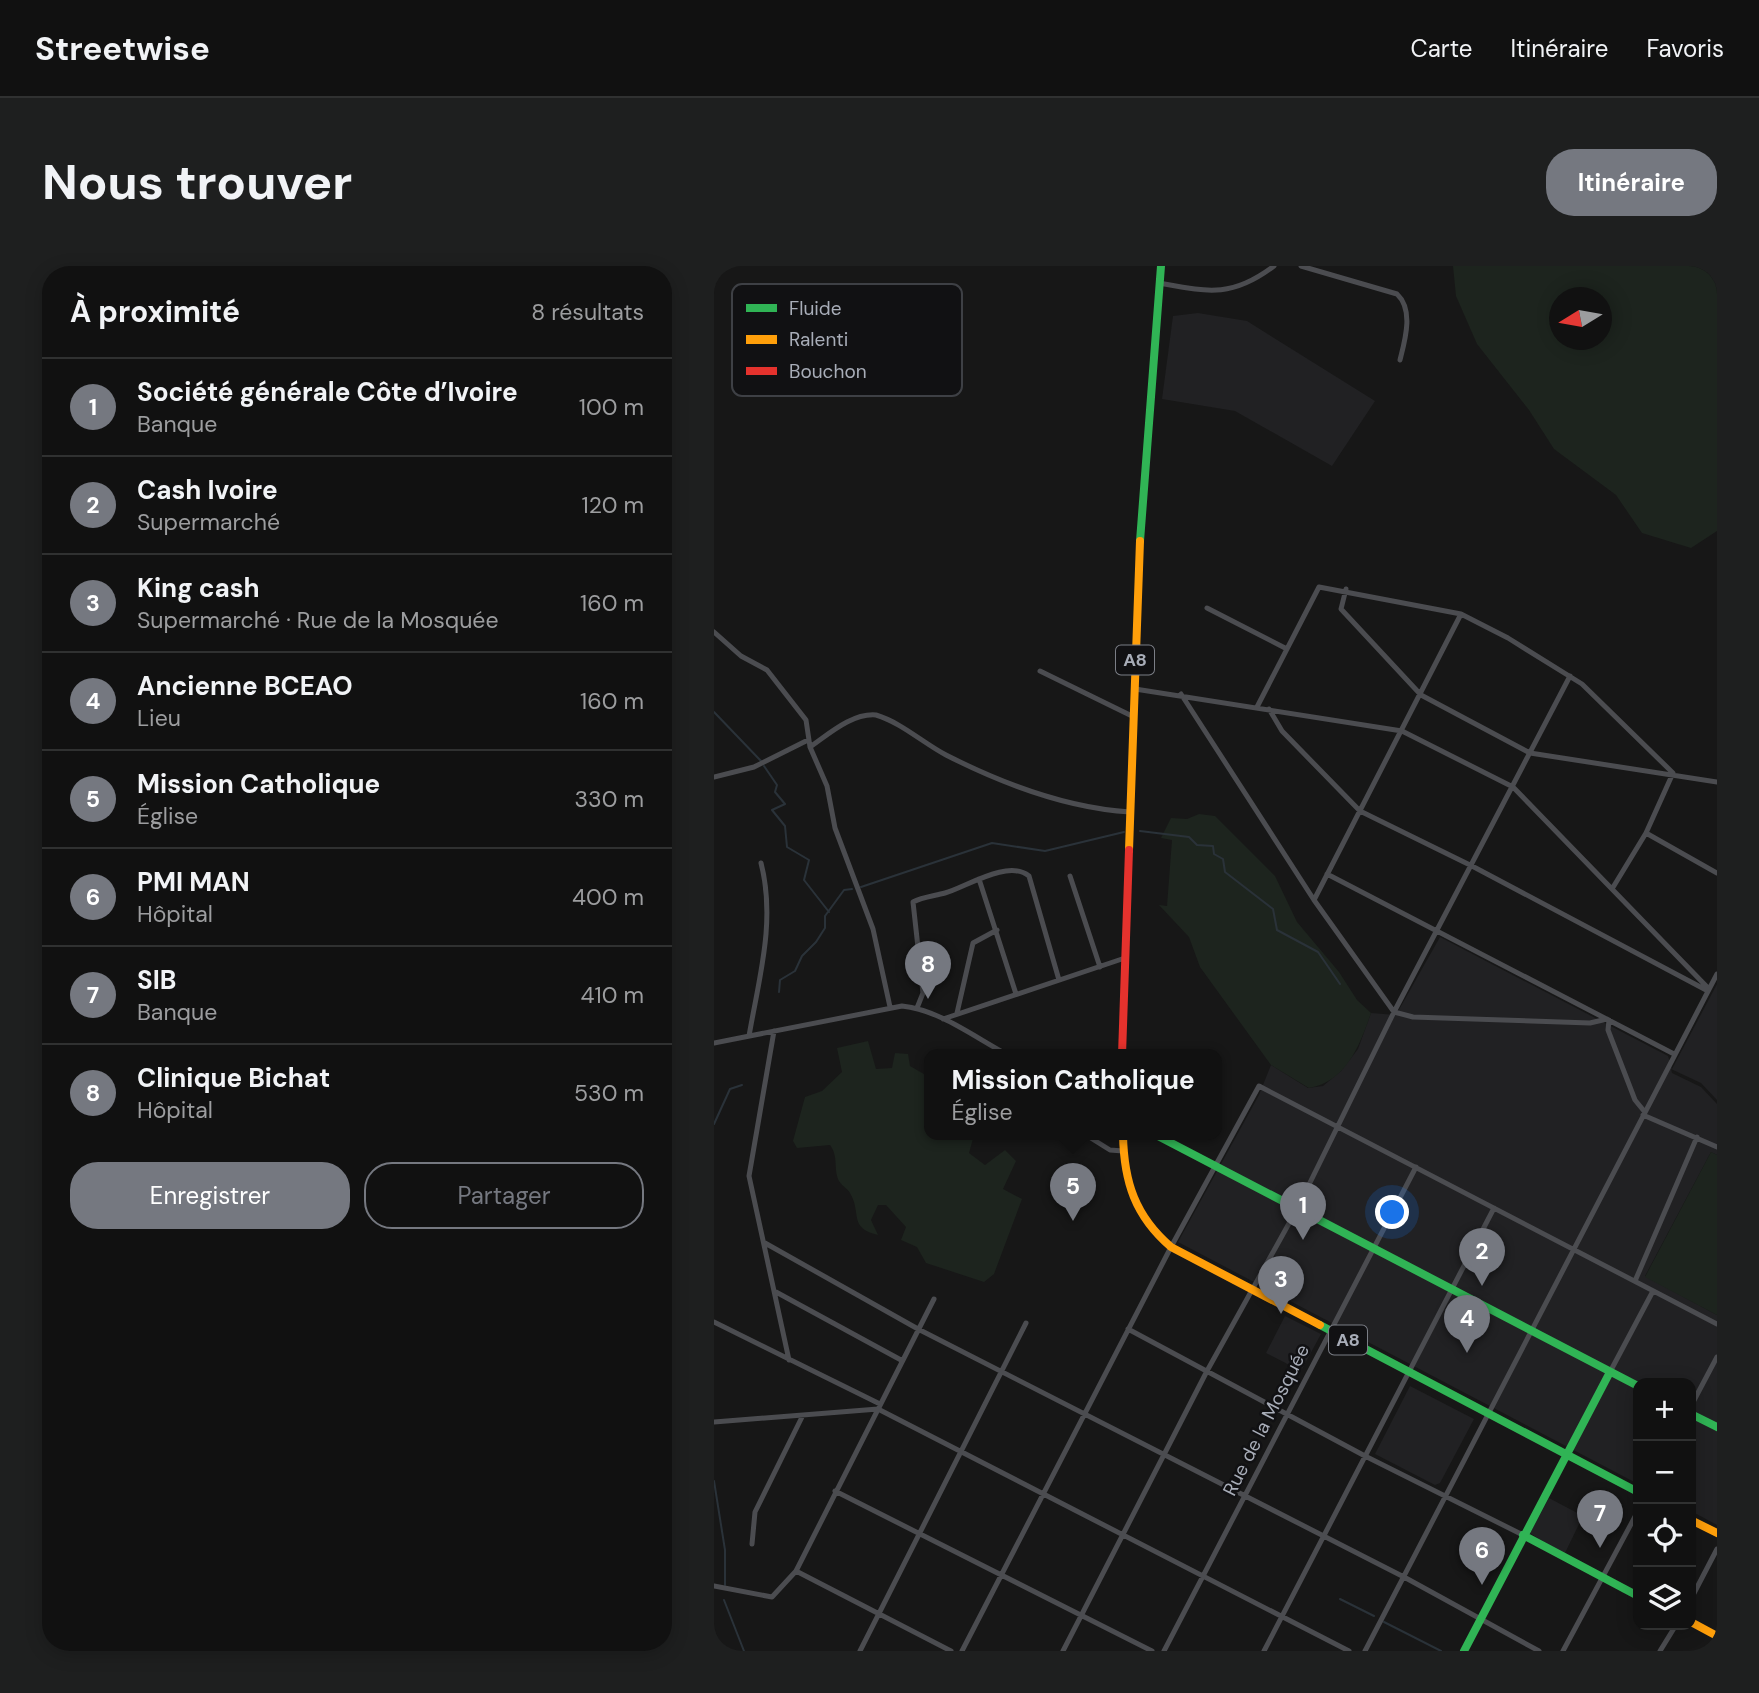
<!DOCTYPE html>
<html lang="fr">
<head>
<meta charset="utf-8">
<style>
  :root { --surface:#111; --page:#1e1f1f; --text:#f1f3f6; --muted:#9c9d9f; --line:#303131; --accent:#757880 }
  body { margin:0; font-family:"DM Sans",sans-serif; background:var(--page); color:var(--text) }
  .controls { position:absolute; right:21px; bottom:21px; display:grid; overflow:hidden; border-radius:14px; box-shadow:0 4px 18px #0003 }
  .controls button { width:63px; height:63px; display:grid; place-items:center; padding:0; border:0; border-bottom:2px solid var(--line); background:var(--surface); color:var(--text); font:35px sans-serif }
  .compass { position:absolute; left:835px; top:21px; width:63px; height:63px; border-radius:50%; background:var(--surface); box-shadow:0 4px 18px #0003; rotate:259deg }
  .you { position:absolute; left:679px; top:947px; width:24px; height:24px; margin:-18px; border:5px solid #fff; border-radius:50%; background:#1a73e8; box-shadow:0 0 0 10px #1a73e833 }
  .badge { display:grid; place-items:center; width:46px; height:46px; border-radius:50%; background:var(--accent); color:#fff; font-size:23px; font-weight:700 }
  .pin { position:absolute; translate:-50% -58px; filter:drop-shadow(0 2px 4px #0008) }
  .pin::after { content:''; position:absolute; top:37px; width:24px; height:21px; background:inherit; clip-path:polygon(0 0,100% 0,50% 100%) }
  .popup { position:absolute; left:210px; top:783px; width:298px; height:91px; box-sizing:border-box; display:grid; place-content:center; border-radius:14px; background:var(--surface); filter:drop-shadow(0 2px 5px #0005); font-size:23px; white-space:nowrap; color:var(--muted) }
  .popup b { font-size:26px; color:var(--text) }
  .popup::after { content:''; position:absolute; left:50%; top:100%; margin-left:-14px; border:14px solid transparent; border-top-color:var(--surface) }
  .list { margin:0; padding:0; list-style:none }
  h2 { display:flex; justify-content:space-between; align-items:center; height:91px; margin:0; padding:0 28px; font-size:30px }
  h2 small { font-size:23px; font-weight:400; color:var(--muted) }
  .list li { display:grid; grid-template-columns:46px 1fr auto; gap:21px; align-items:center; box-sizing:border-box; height:98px; padding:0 28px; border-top:2px solid var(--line) }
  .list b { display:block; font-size:26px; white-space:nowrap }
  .list p { margin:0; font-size:23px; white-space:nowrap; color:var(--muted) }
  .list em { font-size:23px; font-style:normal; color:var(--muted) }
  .actions { display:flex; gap:14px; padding:21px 28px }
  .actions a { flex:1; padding:16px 0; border:2px solid var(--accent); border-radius:28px; text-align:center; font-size:24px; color:var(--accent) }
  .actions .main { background:var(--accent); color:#fff }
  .icon { flex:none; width:38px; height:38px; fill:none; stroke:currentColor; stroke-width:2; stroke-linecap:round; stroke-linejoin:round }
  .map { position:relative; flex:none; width:1003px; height:1385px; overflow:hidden; border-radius:28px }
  header { display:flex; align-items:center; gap:42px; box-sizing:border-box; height:98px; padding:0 35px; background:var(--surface); border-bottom:2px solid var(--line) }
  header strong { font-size:33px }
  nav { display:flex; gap:38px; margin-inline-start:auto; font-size:24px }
  .intro { display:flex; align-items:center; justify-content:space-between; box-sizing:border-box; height:168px; padding:0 42px }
  h1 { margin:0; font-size:49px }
  .button { padding:18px 32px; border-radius:28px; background:var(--accent); color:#fff; font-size:24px; font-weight:700 }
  main { display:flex; gap:42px; padding:0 42px }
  aside { flex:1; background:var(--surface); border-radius:28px; box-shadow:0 4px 18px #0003 }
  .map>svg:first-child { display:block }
</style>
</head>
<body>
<header>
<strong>Streetwise</strong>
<nav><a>Carte</a><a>Itinéraire</a><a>Favoris</a></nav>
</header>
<div class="intro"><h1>Nous trouver</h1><a class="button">Itinéraire</a></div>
<main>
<aside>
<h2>À proximité<small>8 résultats</small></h2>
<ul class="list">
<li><span class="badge">1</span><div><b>Société générale Côte d’Ivoire</b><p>Banque</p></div><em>100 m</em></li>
<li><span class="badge">2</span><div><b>Cash Ivoire</b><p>Supermarché</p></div><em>120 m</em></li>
<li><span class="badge">3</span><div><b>King cash</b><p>Supermarché · Rue de la Mosquée</p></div><em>160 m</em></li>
<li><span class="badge">4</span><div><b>Ancienne BCEAO</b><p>Lieu</p></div><em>160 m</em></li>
<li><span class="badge">5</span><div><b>Mission Catholique</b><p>Église</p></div><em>330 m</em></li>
<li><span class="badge">6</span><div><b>PMI MAN</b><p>Hôpital</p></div><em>400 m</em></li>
<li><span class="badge">7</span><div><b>SIB</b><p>Banque</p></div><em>410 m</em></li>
<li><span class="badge">8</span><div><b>Clinique Bichat</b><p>Hôpital</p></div><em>530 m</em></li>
</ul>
<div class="actions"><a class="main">Enregistrer</a><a>Partager</a></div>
</aside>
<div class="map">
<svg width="1003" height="1385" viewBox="0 0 1003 1385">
  <rect width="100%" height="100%" fill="#171717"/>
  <path fill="#212123" d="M484,47L533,55L661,135L618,200L521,145L448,133L459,50Z
    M726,671L954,790L958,803L1003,718V834L987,817L957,803L958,807L987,821L1003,838V889L997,886L931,1010L1003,1049V1259L977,1245V1117H924V1218L464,976L545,829L557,799L594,822L609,820L627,805L644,783L657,747L682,749Z
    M571,1050L607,1068L587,1105L552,1087Z
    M696,1120L760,1153L726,1217L721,1219L661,1188Z
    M835,1232L869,1250L850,1289L816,1267Z"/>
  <path fill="#1d241e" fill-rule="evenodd" d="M739,0H1003V265L977,282L928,267L902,229L840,183L815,144L763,78L742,30ZM846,32H888V74H846Z
    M485,548L501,550L561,610L583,656L625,706L643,734L657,747C646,779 632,816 595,822L557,799L486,701L475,671L445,639L453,640L458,574L447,572L457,552L473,553Z
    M154,775L162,803L178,802L181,787L194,788L196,800L215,811L216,869H260L255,887L271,899L291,884L302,895L289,923L308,933L280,1008L270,1016L212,997L203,981L187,974L192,961L172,939H164L157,954L164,969C134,962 148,947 136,927C134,923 128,920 125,915C119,903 125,891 116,879L83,882L79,875L91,831L108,825L128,806L123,782Z
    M997,886L1003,889V1049L931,1011Z"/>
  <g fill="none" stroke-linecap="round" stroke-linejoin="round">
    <path stroke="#2a3239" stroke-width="2" d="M0,446L47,495
      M50,500L63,519L61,526L71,538L58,544L71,560L73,581L95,594L90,614L115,646
      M426,565L475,571L483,579L499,580L500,588L509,593L511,606L559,643L563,664L604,686L626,718
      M147,621L278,577L331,585L410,566
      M65,726L66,714L81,705L88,690L102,676L111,662V650L130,624L138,623
      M0,858L16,823L28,819
      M0,1215L11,1284V1319
      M626,1333L660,1350
      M10,1334L30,1385
      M670,1356L727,1385"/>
    <path stroke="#4b4c50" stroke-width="5" d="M587,0L683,28C700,44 691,74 686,94
      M445,17C494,26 518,32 560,0
      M632,323L627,343L707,429L816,487L1003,516
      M493,342L573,383
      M0,366L27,390L53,404L92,454L96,481L113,520L121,562L159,663L176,741
      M326,405L420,451
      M421,423L688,465L799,521L995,723
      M467,428L600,634L680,746L699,751L876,757L893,753
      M543,441L605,321L747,348L794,372L868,418L959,507L932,567L898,623
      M555,443L568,465L646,545L758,600L994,725
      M96,481C115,468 138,447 162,449C188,457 209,477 232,489C289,518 352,542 416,546
      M0,511L40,501L94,474
      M932,567L1003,607
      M613,608L960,788
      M356,610L386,701
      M265,613L302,728
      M600,634L747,348
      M203,742L209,727L199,636C208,631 220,630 231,627C252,621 294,593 315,610L345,714
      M243,747L259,677L283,664
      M229,753L411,692
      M895,754L894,764L921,834L930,845
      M60,765L35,910L75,1094
      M35,770C45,712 62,655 47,597
      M0,777L188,740C226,744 260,771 294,789
      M929,849L1003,881
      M372,869L396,884L409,885
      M51,977L204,1063L690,1311L825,1385
      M921,1015L983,871
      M62,1026L187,1094
      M0,1056L166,1138
      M414,1063L651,1190L809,1269
      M896,1106L939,1025
      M977,1140L1003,1091
      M0,1156L164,1143L635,1385
      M121,1225L438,1385
      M38,1278L41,1246L89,1149
      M82,1305L237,1385
      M0,1320L58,1331L82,1305L220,1033
      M977,1333L1003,1283
      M146,1385L312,1057
      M248,1385L457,981L545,820L1003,1058
      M349,1385L493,1105L583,943L680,746L856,410
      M450,1385L702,901
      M550,1385L780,942
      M651,1385L1003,708
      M849,1385L924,1245
      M946,1385L962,1359"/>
    <path stroke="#30b455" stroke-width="8" d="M426,275L447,0
      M442,869L924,1120
      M606,1059L924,1226
      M977,1148L1003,1161
      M809,1269L924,1330
      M750,1385L896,1106"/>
    <path stroke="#ff9f0a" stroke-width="8" d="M415,584L426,275
      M409,869C410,916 421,950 457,981L606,1059
      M977,1254L1003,1267
      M977,1356L1003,1370"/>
    <path stroke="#e5322d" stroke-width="8" d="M408,789L415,584"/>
  </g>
  <g text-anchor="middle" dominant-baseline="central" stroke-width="5" stroke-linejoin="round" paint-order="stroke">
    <g fill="#111113" stroke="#7b7e86" stroke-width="2">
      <rect x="402" y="379.5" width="38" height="29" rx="5"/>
      <rect x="615" y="1059.5" width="38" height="29" rx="5"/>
    </g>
    <g font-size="18" font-weight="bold" fill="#a8adb8">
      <text x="421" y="394">A8</text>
      <text x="634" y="1074">A8</text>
    </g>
    <g font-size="19" fill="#a8adb8" stroke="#111113">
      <text transform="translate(552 1154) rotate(-63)">Rue de la Mosquée</text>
    </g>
  </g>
  <rect x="18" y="18" width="230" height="112" rx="10" fill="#111113" stroke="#3e4045" stroke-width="2"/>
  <rect x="32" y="38" width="31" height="8" fill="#30b455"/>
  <rect x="32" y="69" width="31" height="9" fill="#ff9f0a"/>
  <rect x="32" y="101" width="31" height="8" fill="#e5322d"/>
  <g font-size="19" fill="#a8adb8">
    <text x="75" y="49">Fluide</text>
    <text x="75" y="80">Ralenti</text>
    <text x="75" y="112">Bouchon</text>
  </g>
</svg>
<div class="controls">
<button>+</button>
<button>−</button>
<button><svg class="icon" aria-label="locate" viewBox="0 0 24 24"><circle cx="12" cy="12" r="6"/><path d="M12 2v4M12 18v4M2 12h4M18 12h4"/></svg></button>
<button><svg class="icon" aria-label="layers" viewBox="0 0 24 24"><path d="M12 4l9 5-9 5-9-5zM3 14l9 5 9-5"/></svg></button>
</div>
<svg class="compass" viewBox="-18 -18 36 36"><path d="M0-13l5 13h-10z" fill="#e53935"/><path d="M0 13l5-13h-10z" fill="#9c9d9f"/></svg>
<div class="you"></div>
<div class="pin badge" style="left:589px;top:974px">1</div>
<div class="pin badge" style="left:768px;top:1020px">2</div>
<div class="pin badge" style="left:567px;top:1048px">3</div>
<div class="pin badge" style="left:753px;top:1087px">4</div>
<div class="pin badge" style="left:359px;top:955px">5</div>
<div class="popup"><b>Mission Catholique</b>Église</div>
<div class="pin badge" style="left:768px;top:1319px">6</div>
<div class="pin badge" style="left:886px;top:1282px">7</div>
<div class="pin badge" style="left:214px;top:733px">8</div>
</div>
</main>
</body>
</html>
